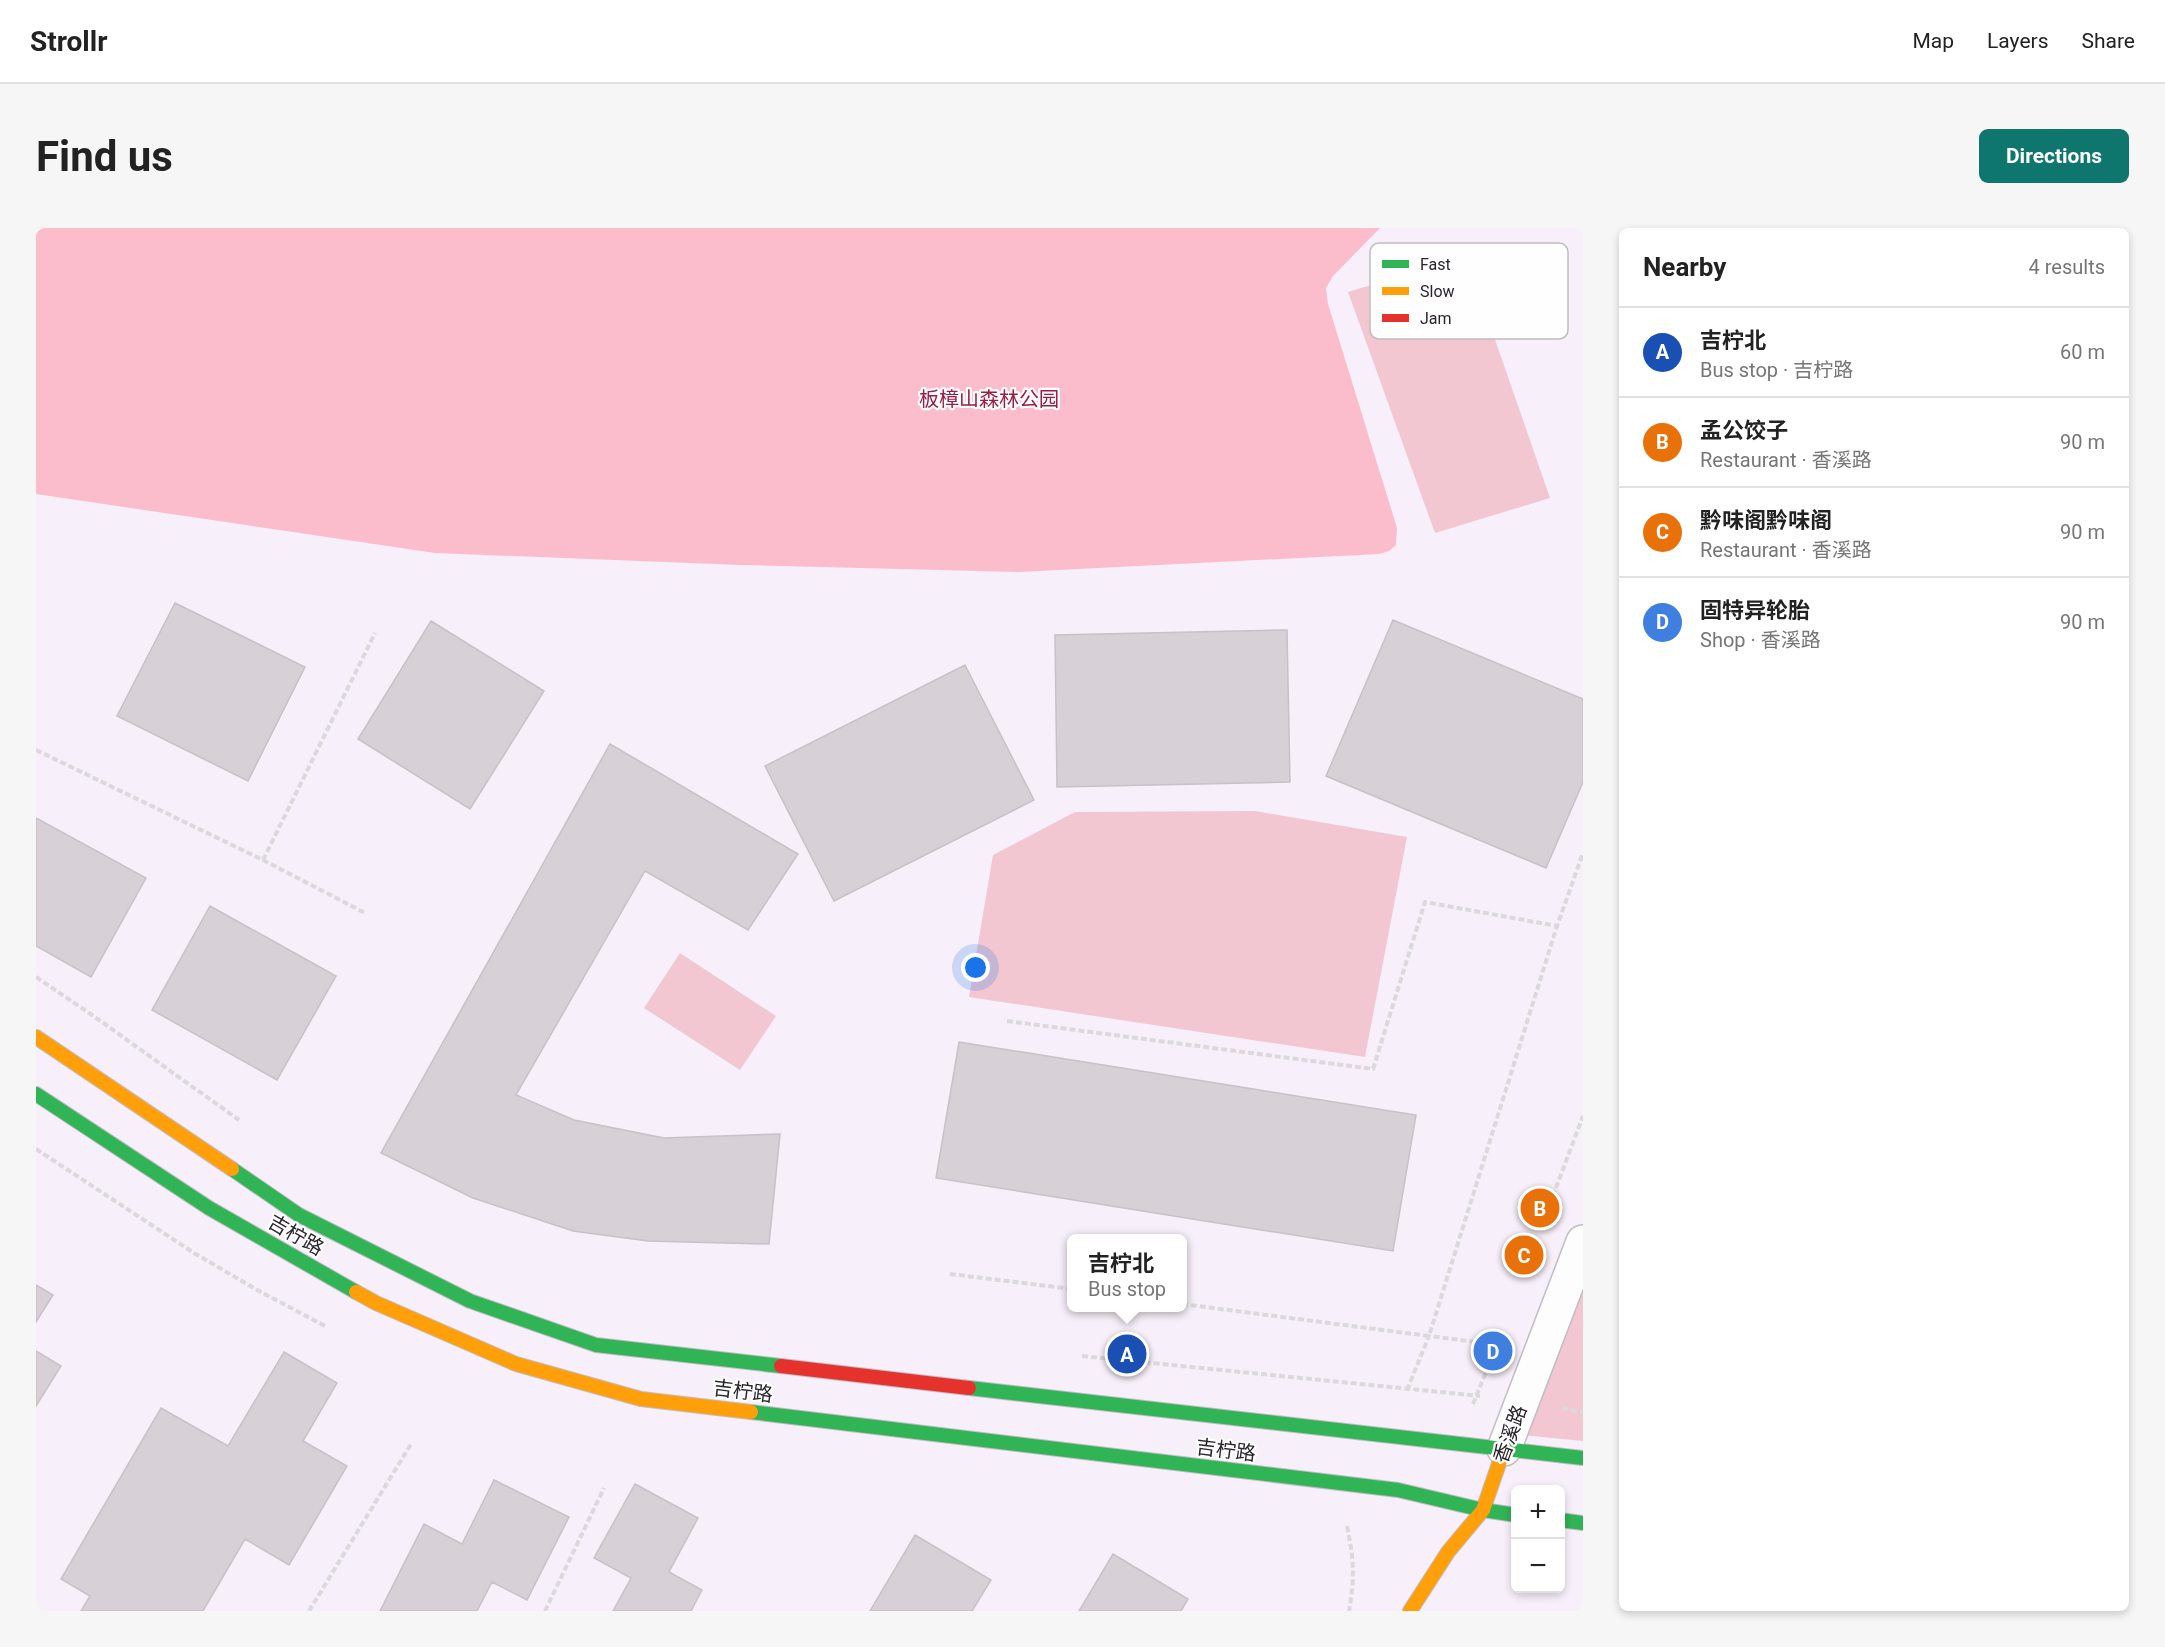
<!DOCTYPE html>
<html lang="en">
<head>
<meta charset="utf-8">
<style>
  :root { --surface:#fff; --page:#f6f6f6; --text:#222; --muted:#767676; --line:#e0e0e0; --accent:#0f766e }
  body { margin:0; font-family:Roboto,"Noto Sans SC",sans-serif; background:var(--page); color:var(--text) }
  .controls { position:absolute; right:18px; bottom:18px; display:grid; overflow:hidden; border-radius:9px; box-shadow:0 3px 9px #0003 }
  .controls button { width:54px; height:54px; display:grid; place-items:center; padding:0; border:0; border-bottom:2px solid var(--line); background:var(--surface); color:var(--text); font:30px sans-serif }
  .you { position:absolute; left:940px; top:740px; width:21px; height:21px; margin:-15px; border:4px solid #fff; border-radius:50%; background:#1a73e8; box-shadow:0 0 0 9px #1a73e833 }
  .badge { display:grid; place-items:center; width:39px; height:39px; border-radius:50%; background:var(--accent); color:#fff; font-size:20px; font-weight:700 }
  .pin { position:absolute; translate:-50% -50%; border:3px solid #fff; box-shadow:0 2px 6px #0006 }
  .popup { position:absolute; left:1031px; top:1006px; width:120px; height:78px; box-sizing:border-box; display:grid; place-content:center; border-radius:9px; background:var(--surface); filter:drop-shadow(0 2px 4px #0005); font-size:20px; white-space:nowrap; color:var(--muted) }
  .popup b { font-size:22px; color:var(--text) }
  .popup::after { content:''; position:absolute; left:50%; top:100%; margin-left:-12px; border:12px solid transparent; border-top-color:var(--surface) }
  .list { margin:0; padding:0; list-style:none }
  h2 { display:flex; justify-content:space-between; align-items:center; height:78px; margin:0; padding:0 24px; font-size:26px }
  h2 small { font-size:20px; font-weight:400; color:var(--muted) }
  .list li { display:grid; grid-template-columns:39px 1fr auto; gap:18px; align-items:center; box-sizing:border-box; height:90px; padding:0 24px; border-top:2px solid var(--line) }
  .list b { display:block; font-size:22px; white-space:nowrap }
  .list p { margin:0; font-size:20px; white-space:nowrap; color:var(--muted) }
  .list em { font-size:20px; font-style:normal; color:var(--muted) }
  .map { position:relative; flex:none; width:1547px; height:1383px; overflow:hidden; border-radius:9px }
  header { display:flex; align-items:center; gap:36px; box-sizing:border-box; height:84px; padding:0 30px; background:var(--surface); border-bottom:2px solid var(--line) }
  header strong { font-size:28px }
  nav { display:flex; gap:33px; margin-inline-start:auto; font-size:21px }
  .intro { display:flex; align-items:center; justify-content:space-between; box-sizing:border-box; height:144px; padding:0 36px }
  h1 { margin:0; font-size:42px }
  .button { padding:15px 27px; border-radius:9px; background:var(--accent); color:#fff; font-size:21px; font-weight:700 }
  main { display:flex; gap:36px; padding:0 36px }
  aside { flex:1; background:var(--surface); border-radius:9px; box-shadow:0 3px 9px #0003 }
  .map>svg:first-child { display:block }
</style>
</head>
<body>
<header>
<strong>Strollr</strong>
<nav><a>Map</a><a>Layers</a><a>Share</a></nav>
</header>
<div class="intro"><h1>Find us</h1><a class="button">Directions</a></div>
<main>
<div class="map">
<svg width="1547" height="1383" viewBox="0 0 1547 1383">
  <rect width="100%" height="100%" fill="#f7eff9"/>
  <path fill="#f2c7d2" d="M1430,28L1514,270L1399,305L1312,64Z
    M1219,583L1371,609L1329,829L933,769L957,627L1039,584Z
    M644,725L740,788L704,842L608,780Z
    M1547,1053V1213L1486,1207Z"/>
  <path fill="#fbbdcc" d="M0,0H1344L1297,48L1290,60L1292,76L1361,300L1360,317L1353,323L1343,326L983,344L704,337L399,325L0,266Z"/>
  <path fill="#d7d0d6" stroke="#c8c1c8" stroke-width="1.5" d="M139,375L269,439L212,553L81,488Z
    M1357,392L1547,471V554L1510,640L1290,548Z
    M395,393L508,463L434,581L322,511Z
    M1251,402L1254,554L1021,559L1019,407Z
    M929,437L998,572L798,673L729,538Z
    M574,516L762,626L712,702L609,643L480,867L538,892L628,910L744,906L733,1016L612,1013L537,1003L437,970L345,925Z
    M0,590L110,650L55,749L0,718Z
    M174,678L300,748L241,852L116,782Z
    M923,814L1380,887L1357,1023L900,950Z
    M0,1057L17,1067L0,1094Z
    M0,1123L25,1138L0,1178Z
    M248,1124L301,1155L267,1213L311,1238L253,1337L209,1311L167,1383H45L54,1368L25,1351L125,1180L192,1218Z
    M458,1252L533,1289L491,1372L456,1354L441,1383H344L388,1296L426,1316Z
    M599,1256L662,1290L633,1344L666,1362L655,1383H577L595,1350L558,1330Z
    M879,1307L955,1352L936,1383H834Z
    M1077,1326L1152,1371L1145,1383H1043Z"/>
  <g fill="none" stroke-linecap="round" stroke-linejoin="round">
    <g stroke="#c2bcc4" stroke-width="36">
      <path id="street" d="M1468,1221L1547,1014"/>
    </g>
    <g stroke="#c2bcc4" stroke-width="16">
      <path id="fast" d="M0,866L173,980L320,1064
        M196,941L263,987L434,1073L560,1117L745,1138
        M933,1160L1547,1230
        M715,1184L1362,1262L1447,1282L1480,1287
        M1524,1292L1547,1295"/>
    </g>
    <g stroke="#c2bcc4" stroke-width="16">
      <path id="slow" d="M0,809L196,941
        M320,1064L340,1075L480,1136L605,1171L715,1184
        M1374,1383L1412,1324L1447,1282L1468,1221"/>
    </g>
    <g stroke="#c2bcc4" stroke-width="16">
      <path id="jam" d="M745,1138L933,1160"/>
    </g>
    <path stroke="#dbd9db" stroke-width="4" stroke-dasharray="6 3" stroke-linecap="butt" d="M0,522L227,632L329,685
      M227,632L339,405
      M0,749L56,787L203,892
      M971,793L1337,841L1389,674L1521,698L1547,625
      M0,921L158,1025L223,1063L289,1098
      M1504,1002L1547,888
      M914,1046L1036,1061
      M1146,1076L1393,1108L1521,698
      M1046,1128L1444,1168
      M1371,1162L1393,1108L1464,1117
      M1437,1176L1450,1144
      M1526,1180L1547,1184
      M1311,1298C1318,1333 1319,1348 1313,1383
      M273,1383L375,1216
      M509,1383L568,1260"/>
    <use href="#street" stroke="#fefdfe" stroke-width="33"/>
    <use href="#fast" stroke="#30b455" stroke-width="14"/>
    <use href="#slow" stroke="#ff9f0a" stroke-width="14"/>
    <use href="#jam" stroke="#e5322d" stroke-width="14"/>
  </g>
  <g text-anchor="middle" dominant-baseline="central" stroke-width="4.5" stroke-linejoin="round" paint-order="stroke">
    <g font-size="20" fill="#991d44" stroke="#fefefe">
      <text x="953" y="171">板樟山森林公园</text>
    </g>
    <g font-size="20" fill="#2a252c" stroke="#fefefe">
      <text transform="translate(260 1007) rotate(30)">吉柠路</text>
      <text transform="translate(707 1163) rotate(7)">吉柠路</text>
      <text transform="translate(1474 1206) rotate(-70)">香溪路</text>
      <text transform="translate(1190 1222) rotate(7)">吉柠路</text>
    </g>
  </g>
  <rect x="1334" y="15" width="198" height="96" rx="9" fill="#fefefe" stroke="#bebdbf" stroke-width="1.5"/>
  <rect x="1346" y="32" width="27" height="8" fill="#30b455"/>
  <rect x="1346" y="59" width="27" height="8" fill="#ff9f0a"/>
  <rect x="1346" y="86" width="27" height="8" fill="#e5322d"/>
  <g font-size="16" fill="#2a252c">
    <text x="1384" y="42">Fast</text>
    <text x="1384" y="69">Slow</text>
    <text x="1384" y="96">Jam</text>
  </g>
</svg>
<div class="controls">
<button>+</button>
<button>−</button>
</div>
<div class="you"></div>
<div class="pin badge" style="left:1091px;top:1126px;background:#1a4fb4">A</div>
<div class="popup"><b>吉柠北</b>Bus stop</div>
<div class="pin badge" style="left:1504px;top:980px;background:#e8710a">B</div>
<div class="pin badge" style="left:1488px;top:1027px;background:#e8710a">C</div>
<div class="pin badge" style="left:1457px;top:1123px;background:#3f7fe0">D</div>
</div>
<aside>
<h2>Nearby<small>4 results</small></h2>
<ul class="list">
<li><span class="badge" style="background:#1a4fb4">A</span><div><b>吉柠北</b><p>Bus stop · 吉柠路</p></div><em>60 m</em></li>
<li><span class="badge" style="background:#e8710a">B</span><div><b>孟公饺子</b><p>Restaurant · 香溪路</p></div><em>90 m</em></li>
<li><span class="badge" style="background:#e8710a">C</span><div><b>黔味阁黔味阁</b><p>Restaurant · 香溪路</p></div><em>90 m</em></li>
<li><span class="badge" style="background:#3f7fe0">D</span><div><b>固特异轮胎</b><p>Shop · 香溪路</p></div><em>90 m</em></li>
</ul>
</aside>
</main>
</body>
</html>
